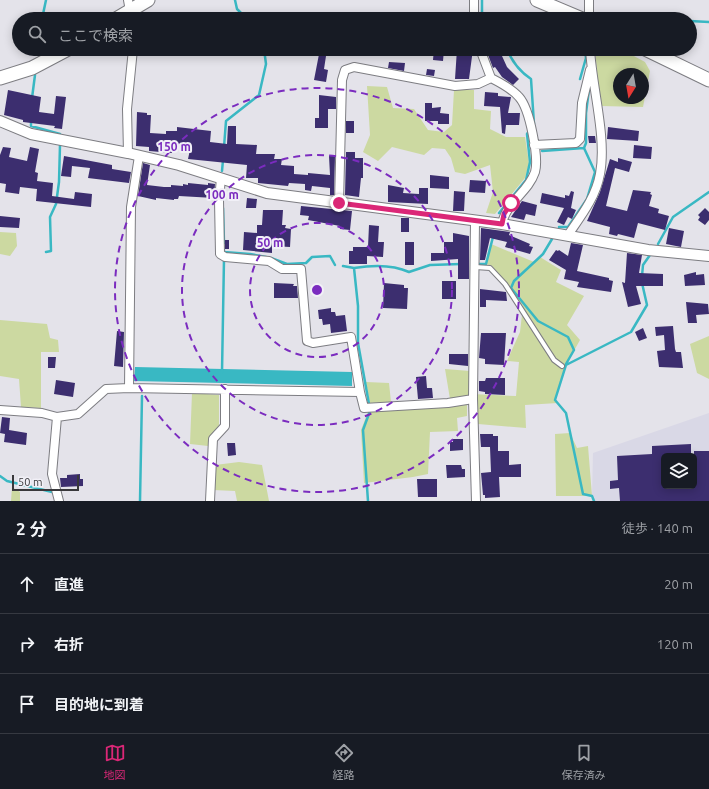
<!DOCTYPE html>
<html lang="ja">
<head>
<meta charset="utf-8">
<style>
  :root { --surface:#171b24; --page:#20242c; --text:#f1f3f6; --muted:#9ea1a6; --line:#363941; --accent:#db2777 }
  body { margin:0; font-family:Ubuntu,"Noto Sans JP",sans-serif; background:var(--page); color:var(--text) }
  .controls { position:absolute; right:12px; bottom:12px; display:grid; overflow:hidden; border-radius:6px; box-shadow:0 2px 10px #0003 }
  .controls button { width:36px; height:36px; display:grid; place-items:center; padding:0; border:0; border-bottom:1px solid var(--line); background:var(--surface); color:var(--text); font:20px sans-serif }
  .compass { position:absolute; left:613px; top:68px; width:36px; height:36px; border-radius:50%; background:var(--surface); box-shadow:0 2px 10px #0003; rotate:191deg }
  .scale { position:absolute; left:12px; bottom:10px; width:67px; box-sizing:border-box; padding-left:4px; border:2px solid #38383b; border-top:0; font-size:11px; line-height:14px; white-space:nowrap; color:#38383b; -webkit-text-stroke:3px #f1f0f7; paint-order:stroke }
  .stop { position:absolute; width:12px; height:12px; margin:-9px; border:3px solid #db2777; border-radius:50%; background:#fff }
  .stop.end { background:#db2777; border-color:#fff; box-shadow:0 1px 4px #0008 }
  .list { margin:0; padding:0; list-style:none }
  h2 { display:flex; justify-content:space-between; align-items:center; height:52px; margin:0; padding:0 16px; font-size:17px }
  h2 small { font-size:13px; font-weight:400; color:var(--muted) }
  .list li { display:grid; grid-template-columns:26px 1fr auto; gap:12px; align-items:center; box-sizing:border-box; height:60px; padding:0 16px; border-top:1px solid var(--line) }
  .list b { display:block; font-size:15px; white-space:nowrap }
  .list em { font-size:13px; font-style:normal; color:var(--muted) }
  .icon { flex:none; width:22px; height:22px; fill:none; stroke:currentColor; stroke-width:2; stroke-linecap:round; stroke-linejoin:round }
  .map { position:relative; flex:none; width:709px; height:501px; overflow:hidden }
  .search { position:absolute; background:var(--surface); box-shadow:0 2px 10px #0003; left:12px; right:12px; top:12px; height:44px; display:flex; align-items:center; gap:10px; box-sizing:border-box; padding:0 14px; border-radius:22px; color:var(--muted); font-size:15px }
  .sheet { height:232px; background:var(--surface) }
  nav { display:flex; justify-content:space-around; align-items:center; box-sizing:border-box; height:56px; border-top:1px solid var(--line); background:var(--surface); font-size:11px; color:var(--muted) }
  nav a { display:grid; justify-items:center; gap:2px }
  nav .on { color:var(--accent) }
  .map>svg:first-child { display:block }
</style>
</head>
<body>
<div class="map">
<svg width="709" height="501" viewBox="0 0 709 501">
  <rect width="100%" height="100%" fill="#e4e3ea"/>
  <path fill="#d9d8e6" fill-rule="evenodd" d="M709,413V501H594L592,496L593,453ZM664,456H694V486H664Z"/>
  <path fill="#ccd9a1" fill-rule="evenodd" d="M595,49H621L645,62L650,71L643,107L600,106ZM619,74H643V98H619Z
    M367,86L387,87L393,108L414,109L428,130L444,132L452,125L454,90H474V109L491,111L490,129L506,137H525L529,163L525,178L495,214L486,213L493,192L490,165L465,174L455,172L451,158L445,149L432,148L424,155L392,147L378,161L363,152L370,135Z
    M0,232L16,233L17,246L10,256L0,254Z
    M491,244L534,262L540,257L561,270L556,282L584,296L567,325L580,340L566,365L555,400L558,403L525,405L526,428L478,424L476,397L450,399L445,369L470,371L471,394L516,396L519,362L507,361L520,332L523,306L492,266L486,264Z
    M0,320L47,324L50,338L58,340L59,352H41V408L21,407L19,379L0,376Z
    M709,336V379L697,373L690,344Z
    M366,382L389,383L391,402L370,403Z
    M192,393L219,395V425L208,446L190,444Z
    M467,405V416L457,418L458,431L430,432L428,474L413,477L364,483L361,430L368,412Z
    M570,433L577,448L588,446L592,496H556L555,434Z
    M239,462L262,465L269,501H237L235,491L213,490L215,465Z
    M12,487L20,492V501H11Z"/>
  <path fill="#39b8c3" d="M135,367L352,372V386L134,381Z"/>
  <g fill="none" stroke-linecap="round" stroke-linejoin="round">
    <path stroke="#39b8c3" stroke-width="2.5" d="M235,0L237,9L247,19
      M482,0V13L494,15L496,19
      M42,19L46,0
      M690,21L709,22
      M507,49C512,62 519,71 531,79L534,124
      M39,50V49
      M580,79L586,58L585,49
      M32,98L35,75
      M31,121V126L60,134
      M224,147L226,121L259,95L266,64L264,49
      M542,151L584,148L586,143V113L589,89
      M222,171L223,160
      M223,208L224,243
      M499,213L526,180L530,162L527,134L529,131
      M559,227H568L587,199L595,172L584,148
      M552,239L543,254L514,281L511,288L538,321L568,337L574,350L566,364
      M658,244L673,217L709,192
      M224,250V252L250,254L266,257
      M46,252L51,251L50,217L56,204L59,182L60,145
      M271,258L287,264L306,263L312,257L330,256L335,265
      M479,264H486L493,237
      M343,266L354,268L358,306V343L369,404
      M354,268C372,265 392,264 409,272L430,265L461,264
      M642,276L643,265L650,255
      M222,372L224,259
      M0,476L7,481L52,492
      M140,501L142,396
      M368,501L363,430L370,411
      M594,501L592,496L583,494L566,413L555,400L566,365L631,332L647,305L642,283"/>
  </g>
  <path fill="#3c2e6f" d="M328,12H336V19H328Z
    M320,49H351V56H326L324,69L328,70L326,82L314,80Z
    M370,49H385V56H370Z
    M434,49L444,50L443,61L433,60Z
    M457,49H473L469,79H455Z
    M489,49H502L504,55L502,56L507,67L519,79L513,85L502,77L495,67L493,68L487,52L490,51Z
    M389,62L405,63L404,71L388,68Z
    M427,69L435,70L434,76L426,75Z
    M8,90L41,97L39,112L54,114L56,96L66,97L62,129L54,128L55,126L23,122V120L4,115Z
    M485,92L498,93V96L511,97L508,113H520L519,125H506L505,134L502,133L500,107L484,106Z
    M319,95L336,97V109H328V128H315V118H319Z
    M425,103H432V108L441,107L440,113L449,114V124H438V121H425Z
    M137,112L147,113V115H151L150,133L166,134V131H177V127L211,131L210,142L227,144L228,126H236V144L257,145L256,154H275L274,159H282L281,165L294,166V174L308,175V173L330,175L329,156H335L334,195H330V188L312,186L311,191L305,190V184L289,183L288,186L258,183V178H246L247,165L188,159L191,145L173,143L172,153L149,151V147L136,146Z
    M346,121H354V133H346Z
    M608,127L639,131L638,141L607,139Z
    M588,136H595L596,143H589Z
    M634,145L652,147L651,159L633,158Z
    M3,147L11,148L9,157L27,161L30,147L39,149L35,172L38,173L37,181L53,183L52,196L74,199L75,192L92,194L91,207L36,201L37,189L20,187L19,194L5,192L6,184L0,183V155Z
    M346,152H355V158H363V178H361L359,197L345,195Z
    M64,156L112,165V169L131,172L129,183L88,178L90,168L72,166L71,177L61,176Z
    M618,158L632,162L629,172L615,168L606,206L627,211L633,190L651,192L650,194L652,195L649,206L659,209L658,213L669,216L665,230L638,223L634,238L618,234L617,236L609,234L610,227L587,221L600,192L610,159L618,162Z
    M143,163L150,165L147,185L164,187H171V185L183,186V184L188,185V183L208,185V183L215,184L214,198L179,196L178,199H174V200L156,198V200L138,196Z
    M430,175L449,177V189L430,188Z
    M470,180L486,181L485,193L469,192Z
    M388,185L404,188L403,193L419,194V188H428V204L388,202Z
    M454,191L465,192L464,211H453Z
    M571,191L574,192L571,208L576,210L572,219L568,217L564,225L557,222L564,208L540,203L542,193L565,198V195L569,196Z
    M247,198L257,199L256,208H246Z
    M522,201L537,205L535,216L526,214L524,220L511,217Z
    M301,206L352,211L350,230L340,229V226L308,220L309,216L300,215Z
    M705,208L709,212V220L705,225L698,220L700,217L698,215Z
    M263,210H283L282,225H286L285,228L291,229L290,247L272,246V253L243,250L244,232L257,233V225H262Z
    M0,216L20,218L19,228L0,227Z
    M401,218H409V232H401Z
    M369,225L379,226L378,242H384L383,257L367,256V264H349V251H353V247H368Z
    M481,228L510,232L509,235L530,244L529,246L533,247L530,254L505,247L507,242L490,238L485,260H480Z
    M669,228L684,231L681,247L666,244Z
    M453,233L469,236V279H458V259L431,261V253H444V242H453Z
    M225,240H229V249H225Z
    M405,242H414V265H405Z
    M571,243L583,245L577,271L609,278V280L613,281L611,292L577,287L579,282L564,279L566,270L549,260L556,250L558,251L559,250L568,256Z
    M627,253L642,255L639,273L663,274V286H636L641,304L628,307L622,282L625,283Z
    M696,272V275L704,274L705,285L685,286L684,275Z
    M442,281H456V299H442Z
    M274,283L294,284L293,286H297L298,298H274Z
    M384,283L404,285V288H408L407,309L383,308Z
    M480,289L506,292L507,301L486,300V307H480Z
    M686,302L708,304L709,314L696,315L697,323H688Z
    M331,308V312H335L336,316L345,315L347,331L331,333L330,324L323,325L322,319H319L318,310Z
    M673,326L675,349L676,352H681L683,368L659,367L657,351L665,350L664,335L656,336L655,327Z
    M643,328L647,338L639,341L635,332Z
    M117,331L124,332L123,367L114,366Z
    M481,333H506L504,365L485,364V359L479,358Z
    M449,354H468V366L449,364Z
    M48,357H56L55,368H48Z
    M426,376L427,388H432L433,398L418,399L416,377Z
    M486,378H505V395L485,394V392L479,391V381H485Z
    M56,380L75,383L73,397L54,394Z
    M2,417L10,418L9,430L27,433L26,445L4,442L5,434L0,433Z
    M480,434H493V436H498V451H509V465L521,464V477H499L500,497L485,498V495H483L481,473L491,472L490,447H481Z
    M453,439H463V450L450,451V442H453Z
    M227,443H235L236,455L228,456Z
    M691,444V456H664V486H694V451H709V501H620L619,488L610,489V481L618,480L617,456L652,454V446Z
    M446,465H461L462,469H465V477L447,478Z
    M80,474V479H83V486L61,487L60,478H67V475Z
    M417,479H437V497H418Z"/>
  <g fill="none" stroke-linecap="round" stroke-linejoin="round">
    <g stroke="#7d7d82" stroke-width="6">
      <path id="service" d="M475,267L490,268L505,284L554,360L562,366"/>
    </g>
    <g stroke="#7d7d82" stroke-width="10">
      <path id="minor" d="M128,0L130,11L134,19
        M589,0V19
        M474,19V0
        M480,49L491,78C501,83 512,89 519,97C530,109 539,158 535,172C528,193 506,202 502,224
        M534,145L576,143L580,139L582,103L590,70
        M128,153L127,109L133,49
        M221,178L219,200L220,254L225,257L269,261L282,269H301L307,341L313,343L351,337L360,392
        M339,203L342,80L345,70L354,67L455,86L478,84L491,78
        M475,221L473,399L476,501
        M568,235C581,216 596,197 600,174C607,138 592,87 590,49
        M129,388L131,207L139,156
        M0,410L42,413L57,417L78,414L106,389L129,388L360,392L364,408L448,403L473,399
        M57,417L52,474L59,501
        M210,501L213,439L225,426V389"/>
    </g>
    <g stroke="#7d7d82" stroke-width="12">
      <path id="tertiary" d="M0,121L31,134L128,153L179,165L267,193L502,224L648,250L709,256"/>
    </g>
    <g stroke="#7d7d82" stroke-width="15">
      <path id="primary" d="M537,0L582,19
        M116,19L148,0
        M645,49L709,80
        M0,78L32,68L68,49"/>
    </g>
    <use href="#service" stroke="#fff" stroke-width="4"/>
    <use href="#minor" stroke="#fff" stroke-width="8"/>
    <use href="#tertiary" stroke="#fff" stroke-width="10"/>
    <use href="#primary" stroke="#fff" stroke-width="13"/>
  </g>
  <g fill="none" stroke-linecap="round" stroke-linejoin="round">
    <path stroke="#db2777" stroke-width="5" d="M339,203L502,224L504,214L511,203"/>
  </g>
  <g fill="none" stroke="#7b2cbf" stroke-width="2" stroke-dasharray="7 5">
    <circle cx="317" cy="290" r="67"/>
    <circle cx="317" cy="290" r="135"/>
    <circle cx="317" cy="290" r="202"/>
  </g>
  <circle cx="317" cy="290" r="6" fill="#7b2cbf" stroke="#f1f0f7" stroke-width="2"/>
  <g font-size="12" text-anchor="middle" font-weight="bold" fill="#7b2cbf" stroke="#f1f0f7" stroke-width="4" stroke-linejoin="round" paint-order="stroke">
    <text x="174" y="151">150 m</text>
    <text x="222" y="199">100 m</text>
    <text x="270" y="247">50 m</text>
  </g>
</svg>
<div class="controls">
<button><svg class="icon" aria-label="layers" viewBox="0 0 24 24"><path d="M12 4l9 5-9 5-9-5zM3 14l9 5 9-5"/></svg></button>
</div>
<svg class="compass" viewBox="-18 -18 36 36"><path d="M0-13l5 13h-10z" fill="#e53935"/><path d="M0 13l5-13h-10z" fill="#9ea1a6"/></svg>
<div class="scale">50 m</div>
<div class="stop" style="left:511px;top:203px"></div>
<div class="stop end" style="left:339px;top:203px"></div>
<div class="search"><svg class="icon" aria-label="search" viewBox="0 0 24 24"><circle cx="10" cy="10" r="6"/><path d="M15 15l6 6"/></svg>ここで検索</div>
</div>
<section class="sheet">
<h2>2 分<small>徒歩 · 140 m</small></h2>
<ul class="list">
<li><svg class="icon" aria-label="ahead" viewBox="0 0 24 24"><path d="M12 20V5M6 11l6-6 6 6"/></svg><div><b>直進</b></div><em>20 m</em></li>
<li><svg class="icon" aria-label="right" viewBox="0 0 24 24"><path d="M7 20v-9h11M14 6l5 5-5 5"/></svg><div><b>右折</b></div><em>120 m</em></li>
<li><svg class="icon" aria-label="arrive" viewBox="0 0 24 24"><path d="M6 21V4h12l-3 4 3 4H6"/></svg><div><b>目的地に到着</b></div></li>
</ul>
</section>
<nav>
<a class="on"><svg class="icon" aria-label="map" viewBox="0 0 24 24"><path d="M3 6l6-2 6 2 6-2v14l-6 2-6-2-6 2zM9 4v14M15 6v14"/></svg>地図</a>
<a><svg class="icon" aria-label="directions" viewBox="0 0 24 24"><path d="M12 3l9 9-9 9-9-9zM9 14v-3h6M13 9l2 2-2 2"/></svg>経路</a>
<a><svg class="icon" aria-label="saved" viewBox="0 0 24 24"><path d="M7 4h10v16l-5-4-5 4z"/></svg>保存済み</a>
</nav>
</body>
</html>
